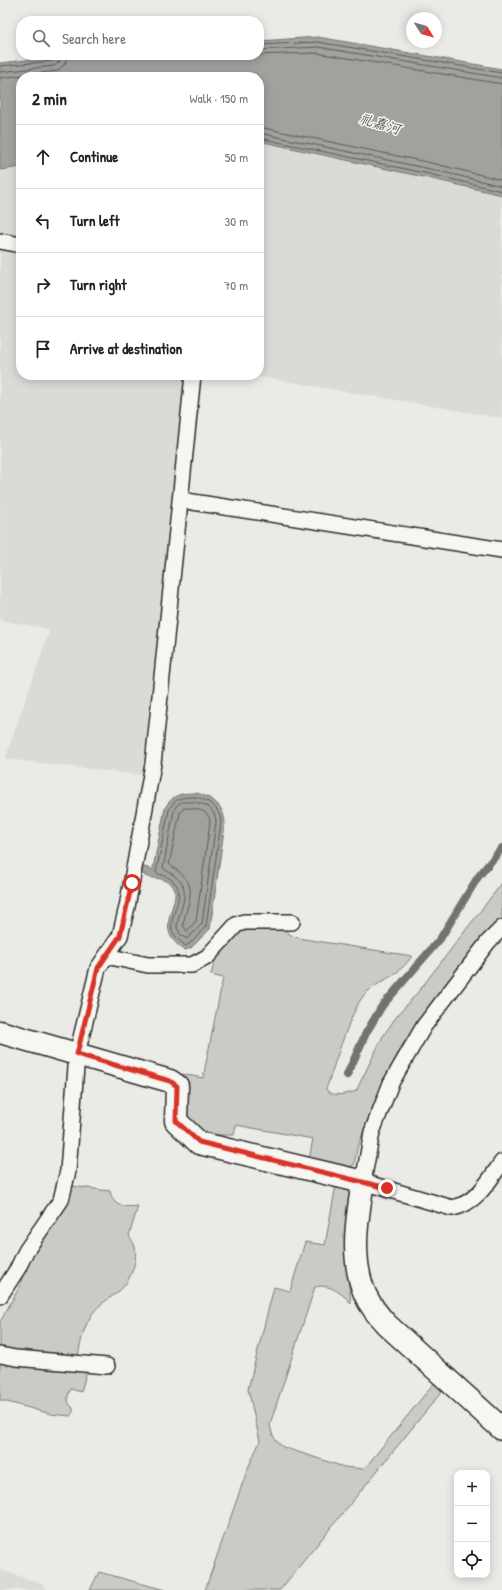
<!DOCTYPE html>
<html lang="en">
<head>
<meta charset="utf-8">
<style>
  :root { --surface:#fff; --page:#f2f2f2; --text:#222; --muted:#767676; --line:#e0e0e0 }
  body { margin:0; font-family:"Patrick Hand","LXGW WenKai TC",sans-serif; background:var(--page); color:var(--text) }
  .controls { position:absolute; right:12px; bottom:12px; display:grid; overflow:hidden; border-radius:8px; box-shadow:0 2px 10px #0003 }
  .controls button { width:36px; height:36px; display:grid; place-items:center; padding:0; border:0; border-bottom:1px solid var(--line); background:var(--surface); color:var(--text); font:20px sans-serif }
  .compass { position:absolute; left:406px; top:12px; width:36px; height:36px; border-radius:50%; background:var(--surface); box-shadow:0 2px 10px #0003; rotate:127deg }
  .stop { position:absolute; width:12px; height:12px; margin:-9px; border:3px solid #d93025; border-radius:50%; background:#fff }
  .stop.end { background:#d93025; border-color:#fff; box-shadow:0 1px 4px #0008 }
  .list { margin:0; padding:0; list-style:none }
  h2 { display:flex; justify-content:space-between; align-items:center; height:52px; margin:0; padding:0 16px; font-size:17px }
  h2 small { font-size:13px; font-weight:400; color:var(--muted) }
  .list li { display:grid; grid-template-columns:26px 1fr auto; gap:12px; align-items:center; box-sizing:border-box; height:64px; padding:0 16px; border-top:1px solid var(--line) }
  .list b { display:block; font-size:15px; white-space:nowrap }
  .list em { font-size:13px; font-style:normal; color:var(--muted) }
  .icon { flex:none; width:22px; height:22px; fill:none; stroke:currentColor; stroke-width:2; stroke-linecap:round; stroke-linejoin:round }
  .map { position:relative; flex:none; width:502px; height:1590px; overflow:hidden }
  .search { position:absolute; background:var(--surface); box-shadow:0 2px 10px #0003; left:16px; top:16px; width:248px; height:44px; display:flex; align-items:center; gap:10px; box-sizing:border-box; padding:0 14px; border-radius:16px; color:var(--muted); font-size:15px }
  .panel { position:absolute; background:var(--surface); box-shadow:0 2px 10px #0003; left:16px; top:72px; width:248px; height:308px; border-radius:16px }
  .map>svg:first-child { display:block }
</style>
</head>
<body>
<div class="map">
<svg width="502" height="1590" viewBox="0 0 502 1590">
  <rect width="100%" height="100%" fill="#eaeae6"/>
  <filter id="ink" filterUnits="userSpaceOnUse"><feTurbulence type="fractalNoise" baseFrequency=".025" numOctaves="2"/><feDisplacementMap in="SourceGraphic" scale="8" xChannelSelector="R" yChannelSelector="G"/><feConvolveMatrix kernelMatrix="1 2 1 2 8 2 1 2 1" color-interpolation-filters="sRGB"/></filter>
  <g filter="url(#ink)">
    <path fill="#dadad6" d="M259,141L428,178L502,195V418L249,375H259Z
      M21,167V375H186L142,775L5,759L50,629L0,620V170Z
      M0,1570L41,1583L46,1590H0Z"/>
    <path fill="#cacac7" stroke="#7a7a79" d="M502,883V920L487,931L481,938L402,1045L372,1108L357,1149L354,1165L349,1167L308,1165L313,1139L236,1125L234,1135H214L203,1133L187,1120L185,1110L182,1074L203,1078L223,978L211,975L215,959L235,936L244,928L282,927L292,936L304,939L412,956C399,976 384,978 367,992C352,1004 334,1068 326,1089C331,1098 348,1094 356,1091L383,1036L397,1016L418,992Z
      M336,1185L349,1192L352,1199L346,1242L347,1270L351,1303C343,1294 329,1283 315,1287L270,1424C271,1434 275,1441 283,1447L344,1467L364,1469L435,1382L444,1389L280,1590H205L248,1468L260,1441L248,1389L274,1287L290,1291L305,1242L325,1245Z
      M71,1186L110,1191C114,1208 123,1207 138,1206L129,1236C131,1239 134,1243 135,1247C138,1261 130,1282 119,1291C110,1299 100,1303 93,1313C84,1325 81,1341 78,1356L6,1352L0,1347V1322L20,1286L25,1266Z
      M0,1361L87,1370L81,1392L71,1389C67,1396 66,1402 73,1408V1412L70,1416L51,1414L0,1400Z
      M99,1572L165,1590H90Z"/>
    <path fill="#a1a19e" stroke="#727270" d="M318,37L502,69V195L428,178L259,141V77H21V167L0,170V63L69,55H259V41Z
      M196,793C212,797 224,805 225,823L210,929L191,948L185,950C148,928 187,899 171,884C161,876 154,880 145,876V874L138,875L140,868L145,867L152,870L153,868L165,808C173,794 181,793 196,793Z"/>
    <g fill="none" stroke-linecap="round" stroke-linejoin="round">
      <path stroke="#5a5a59" stroke-width="1" d="M259,45L318,42L502,73
        M259,50L318,47L502,78
        M255,55L317,53L502,84
        M0,66L52,61L55,59L56,55
        M0,72L54,66L59,62L61,55
        M0,78L57,71L65,64L67,55
        M259,127L431,163L502,180
        M259,133L430,169L502,186
        M259,138L429,174L502,191
        M195,797C209,800 220,807 221,823L206,926L193,941L186,946C181,943 174,936 172,930C169,914 187,895 174,882C169,877 164,875 157,874L156,872L169,810C175,797 183,797 195,797Z
        M182,802C197,801 215,804 216,822L202,924L187,939L181,935L177,928C177,914 191,894 180,881C175,875 168,872 163,868L174,811L176,806Z
        M184,808C194,808 209,809 210,822L196,921L187,931L183,925C185,911 196,892 186,879C181,872 174,869 169,864L180,813Z"/>
      <path stroke="#727270" stroke-width="8" d="M347,1075L366,1033L382,1006L440,939L478,877L502,848"/>
      <g stroke="#2b2b2b" stroke-width="18">
        <path id="lane" d="M0,241L21,245
          M180,500L502,550
          M502,928L488,942L424,1026L391,1083L372,1132L363,1182L452,1208C476,1204 489,1181 502,1162
          M106,956L148,965H192L207,957L236,925L244,922H292
          M0,1296L18,1268L26,1251L61,1200L68,1171L77,1054L98,968L120,936L127,907L153,764L193,375
          M0,1355L16,1358L107,1366"/>
      </g>
      <g stroke="#2b2b2b" stroke-width="25">
        <path id="street" d="M0,1032L170,1081L177,1086L176,1121L199,1143L363,1182C357,1218 350,1259 365,1294C370,1306 378,1315 386,1324L502,1429"/>
      </g>
      <use href="#lane" stroke="#f6f6f2" stroke-width="15"/>
      <use href="#street" stroke="#f6f6f2" stroke-width="22"/>
    </g>
  </g>
  <g fill="none" stroke-linecap="round" stroke-linejoin="round" filter="url(#ink)">
    <path stroke="#d93025" stroke-width="5" d="M132,883L120,936L98,968L77,1054L170,1081L177,1086L176,1121L199,1142L387,1188"/>
  </g>
  <g text-anchor="middle" dominant-baseline="central" stroke-width="3" stroke-linejoin="round" paint-order="stroke">
    <g font-size="14" font-style="italic" fill="#545453" stroke="#f6f6f2">
      <text transform="translate(380 123) rotate(16)">礼嘉河</text>
    </g>
  </g>
</svg>
<div class="controls">
<button>+</button>
<button>−</button>
<button><svg class="icon" aria-label="locate" viewBox="0 0 24 24"><circle cx="12" cy="12" r="6"/><path d="M12 2v4M12 18v4M2 12h4M18 12h4"/></svg></button>
</div>
<svg class="compass" viewBox="-18 -18 36 36"><path d="M0-13l5 13h-10z" fill="#e53935"/><path d="M0 13l5-13h-10z" fill="#767676"/></svg>
<div class="stop" style="left:132px;top:883px"></div>
<div class="stop end" style="left:387px;top:1188px"></div>
<div class="search"><svg class="icon" aria-label="search" viewBox="0 0 24 24"><circle cx="10" cy="10" r="6"/><path d="M15 15l6 6"/></svg>Search here</div>
<section class="panel">
<h2>2 min<small>Walk · 150 m</small></h2>
<ul class="list">
<li><svg class="icon" aria-label="ahead" viewBox="0 0 24 24"><path d="M12 20V5M6 11l6-6 6 6"/></svg><div><b>Continue</b></div><em>50 m</em></li>
<li><svg class="icon" aria-label="left" viewBox="0 0 24 24"><path d="M17 20v-9H6M10 6l-5 5 5 5"/></svg><div><b>Turn left</b></div><em>30 m</em></li>
<li><svg class="icon" aria-label="right" viewBox="0 0 24 24"><path d="M7 20v-9h11M14 6l5 5-5 5"/></svg><div><b>Turn right</b></div><em>70 m</em></li>
<li><svg class="icon" aria-label="arrive" viewBox="0 0 24 24"><path d="M6 21V4h12l-3 4 3 4H6"/></svg><div><b>Arrive at destination</b></div></li>
</ul>
</section>
</div>
</body>
</html>
